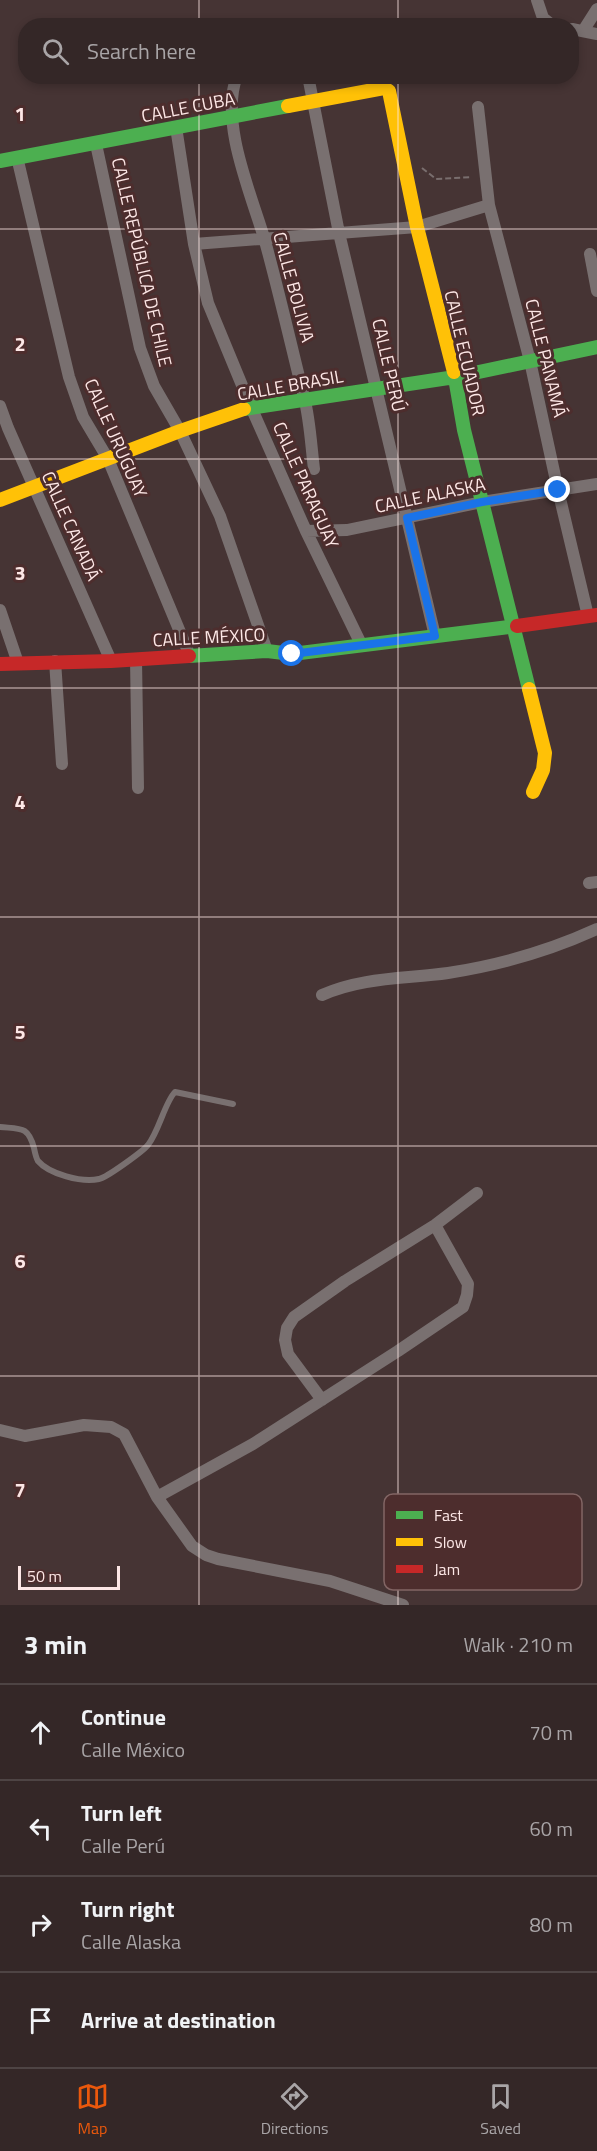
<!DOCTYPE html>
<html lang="en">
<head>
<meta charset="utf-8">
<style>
  :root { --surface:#342727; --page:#3c2f2f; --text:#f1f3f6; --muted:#a9a5a7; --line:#4e4444; --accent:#ea580c }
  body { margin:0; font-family:"Titillium Web",sans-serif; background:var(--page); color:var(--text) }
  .scale { position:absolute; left:18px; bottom:15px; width:102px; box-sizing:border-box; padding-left:6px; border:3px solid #fde7e6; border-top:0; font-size:16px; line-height:21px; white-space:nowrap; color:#fde7e6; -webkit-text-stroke:4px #4d2d2d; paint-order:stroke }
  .stop { position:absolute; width:18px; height:18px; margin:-14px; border:4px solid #1a73e8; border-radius:50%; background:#fff }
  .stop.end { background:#1a73e8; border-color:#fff; box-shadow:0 2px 6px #0008 }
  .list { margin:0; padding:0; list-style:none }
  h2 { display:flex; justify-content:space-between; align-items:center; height:78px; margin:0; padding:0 24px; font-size:26px }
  h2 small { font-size:20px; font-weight:400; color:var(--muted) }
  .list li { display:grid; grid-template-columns:39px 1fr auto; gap:18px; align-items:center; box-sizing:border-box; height:96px; padding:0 24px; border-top:2px solid var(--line) }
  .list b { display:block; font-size:22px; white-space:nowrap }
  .list p { margin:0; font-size:20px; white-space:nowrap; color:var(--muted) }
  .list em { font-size:20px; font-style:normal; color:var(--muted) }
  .icon { flex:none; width:33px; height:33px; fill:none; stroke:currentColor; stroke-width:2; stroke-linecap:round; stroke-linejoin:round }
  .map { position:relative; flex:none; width:597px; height:1605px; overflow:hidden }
  .search { position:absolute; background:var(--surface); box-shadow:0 3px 9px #0003; left:18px; right:18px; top:18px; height:66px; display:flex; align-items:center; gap:15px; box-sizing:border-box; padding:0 21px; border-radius:24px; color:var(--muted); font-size:22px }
  .sheet { height:462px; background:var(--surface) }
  nav { display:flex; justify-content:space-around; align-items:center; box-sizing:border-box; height:84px; border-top:2px solid var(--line); background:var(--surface); font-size:16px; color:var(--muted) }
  nav a { display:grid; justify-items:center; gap:3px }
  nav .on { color:var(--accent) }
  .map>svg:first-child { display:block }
</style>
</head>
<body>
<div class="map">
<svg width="597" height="1605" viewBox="0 0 597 1605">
  <rect width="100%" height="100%" fill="#463434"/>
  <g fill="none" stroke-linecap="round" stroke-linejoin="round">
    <path stroke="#796e6e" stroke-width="2" stroke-dasharray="6 3" stroke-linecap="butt" d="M422,168L436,179L472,177"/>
    <path stroke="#797070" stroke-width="6" d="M0,1127C21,1129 28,1126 34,1148C35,1153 36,1158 38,1161C49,1174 82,1183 99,1179C106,1178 142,1152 148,1145C159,1131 165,1102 175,1092L233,1104"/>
    <path stroke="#797070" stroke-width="12" d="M537,0L543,18L553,26
      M572,29L597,34
      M583,31L597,9
      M237,76C219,122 252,196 265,241C279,292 291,345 304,397C310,420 311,445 314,469
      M308,76L339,233L435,636
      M478,107L489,205L530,361L558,490L588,616
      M176,127L194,244L208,303L251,407L306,531L362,646
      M96,144L140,348L154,386L180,431L220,516L267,651
      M17,157L69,377L83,417L108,459L190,656
      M194,244L417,227L489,205
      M590,254L597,291
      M0,406L8,428L111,661
      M306,531L347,530L482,502L597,484
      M0,610L18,663
      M136,659L138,788
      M55,661L62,764
      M589,883L597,882
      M322,995C362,977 405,979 448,973C500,965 549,951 597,929
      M322,1400L288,1354L285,1340L287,1328L294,1317L345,1281L435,1225L477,1193
      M0,1430L25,1436L84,1425L111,1427L124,1434L157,1497L192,1546L206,1555L218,1559L330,1581L403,1605
      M157,1497L253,1444L398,1351L463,1307L467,1295L468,1284L435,1225"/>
    <path stroke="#4caf50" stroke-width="14" d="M0,161L288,106
      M454,372L464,430L529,689
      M244,409L455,377L597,347
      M189,656L267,651L292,654L517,626"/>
    <path stroke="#ffc107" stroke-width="14" d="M288,106L384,88L389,91L417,227L454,372
      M0,500L180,431L244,409
      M529,689L545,753L543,770L533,792"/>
    <path stroke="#c62828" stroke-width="14" d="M517,626L597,615
      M0,664L111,661L189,656"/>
  </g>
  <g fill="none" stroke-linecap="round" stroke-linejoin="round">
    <path stroke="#1a73e8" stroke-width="8" d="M292,654L435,636L407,518L482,502L558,490"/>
  </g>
  <path fill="none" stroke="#fde7e6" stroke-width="1.5" stroke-opacity="0.55" d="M199,0V26M398,0V26M199,76V1605M398,76V1605M0,229H597M0,459H597M0,688H597M0,917H597M0,1146H597M0,1376H597"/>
  <g text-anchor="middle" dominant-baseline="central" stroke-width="6" stroke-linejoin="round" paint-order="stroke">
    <g font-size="18" fill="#fde7e6" stroke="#4d2d2d">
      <text transform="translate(188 107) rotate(-11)">CALLE CUBA</text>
      <text transform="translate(142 262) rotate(77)">CALLE REPÚBLICA DE CHILE</text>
      <text transform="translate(294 287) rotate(75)">CALLE BOLIVIA</text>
      <text transform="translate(465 353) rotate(77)">CALLE ECUADOR</text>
      <text transform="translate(546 358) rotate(76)">CALLE PANAMÁ</text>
      <text transform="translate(389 365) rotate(77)">CALLE PERÚ</text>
      <text transform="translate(290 385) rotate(-10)">CALLE BRASIL</text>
      <text transform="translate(116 438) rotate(66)">CALLE URUGUAY</text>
      <text transform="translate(306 485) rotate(66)">CALLE PARAGUAY</text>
      <text transform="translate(430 495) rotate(-12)">CALLE ALASKA</text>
      <text transform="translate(71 526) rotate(66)">CALLE CANADÁ</text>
      <text transform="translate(209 637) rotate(-3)">CALLE MÉXICO</text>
    </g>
  </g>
  <rect x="384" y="1494" width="198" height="96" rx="9" fill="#4d2d2d" stroke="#826564" stroke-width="1.5"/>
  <rect x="396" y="1511" width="27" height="8" fill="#4caf50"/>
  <rect x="396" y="1538" width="27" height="8" fill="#ffc107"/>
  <rect x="396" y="1565" width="27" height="8" fill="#c62828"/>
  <g font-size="16" fill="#fde7e6">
    <text x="434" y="1521">Fast</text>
    <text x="434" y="1548">Slow</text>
    <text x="434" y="1575">Jam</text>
  </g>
  <g font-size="20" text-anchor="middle" font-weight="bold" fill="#fde7e6" stroke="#4d2d2d" stroke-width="6" stroke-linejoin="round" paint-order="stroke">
    <text x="20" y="121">1</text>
    <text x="20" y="351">2</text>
    <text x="20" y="580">3</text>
    <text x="20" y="809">4</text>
    <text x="20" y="1039">5</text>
    <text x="20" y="1268">6</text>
    <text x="20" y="1497">7</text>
  </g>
</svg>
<div class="scale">50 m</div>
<div class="stop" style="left:292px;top:654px"></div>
<div class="stop end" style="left:558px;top:490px"></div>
<div class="search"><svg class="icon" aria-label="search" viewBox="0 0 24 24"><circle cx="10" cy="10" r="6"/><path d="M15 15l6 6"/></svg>Search here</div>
</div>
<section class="sheet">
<h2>3 min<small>Walk · 210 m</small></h2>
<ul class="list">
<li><svg class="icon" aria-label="ahead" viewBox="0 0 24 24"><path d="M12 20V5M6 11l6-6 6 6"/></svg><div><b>Continue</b><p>Calle México</p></div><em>70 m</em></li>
<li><svg class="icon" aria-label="left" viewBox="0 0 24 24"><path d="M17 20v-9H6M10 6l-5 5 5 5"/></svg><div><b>Turn left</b><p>Calle Perú</p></div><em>60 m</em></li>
<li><svg class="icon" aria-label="right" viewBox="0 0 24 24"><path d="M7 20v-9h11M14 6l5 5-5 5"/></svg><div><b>Turn right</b><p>Calle Alaska</p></div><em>80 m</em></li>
<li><svg class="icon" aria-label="arrive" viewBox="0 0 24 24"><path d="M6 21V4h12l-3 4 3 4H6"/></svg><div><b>Arrive at destination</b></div></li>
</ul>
</section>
<nav>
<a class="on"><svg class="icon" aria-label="map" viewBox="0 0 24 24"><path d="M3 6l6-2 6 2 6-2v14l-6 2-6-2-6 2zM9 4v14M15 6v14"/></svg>Map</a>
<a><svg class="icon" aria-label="directions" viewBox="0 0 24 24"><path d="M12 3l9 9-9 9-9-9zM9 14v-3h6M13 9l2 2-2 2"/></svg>Directions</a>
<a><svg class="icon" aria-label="saved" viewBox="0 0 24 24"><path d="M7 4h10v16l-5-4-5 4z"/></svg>Saved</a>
</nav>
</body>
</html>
